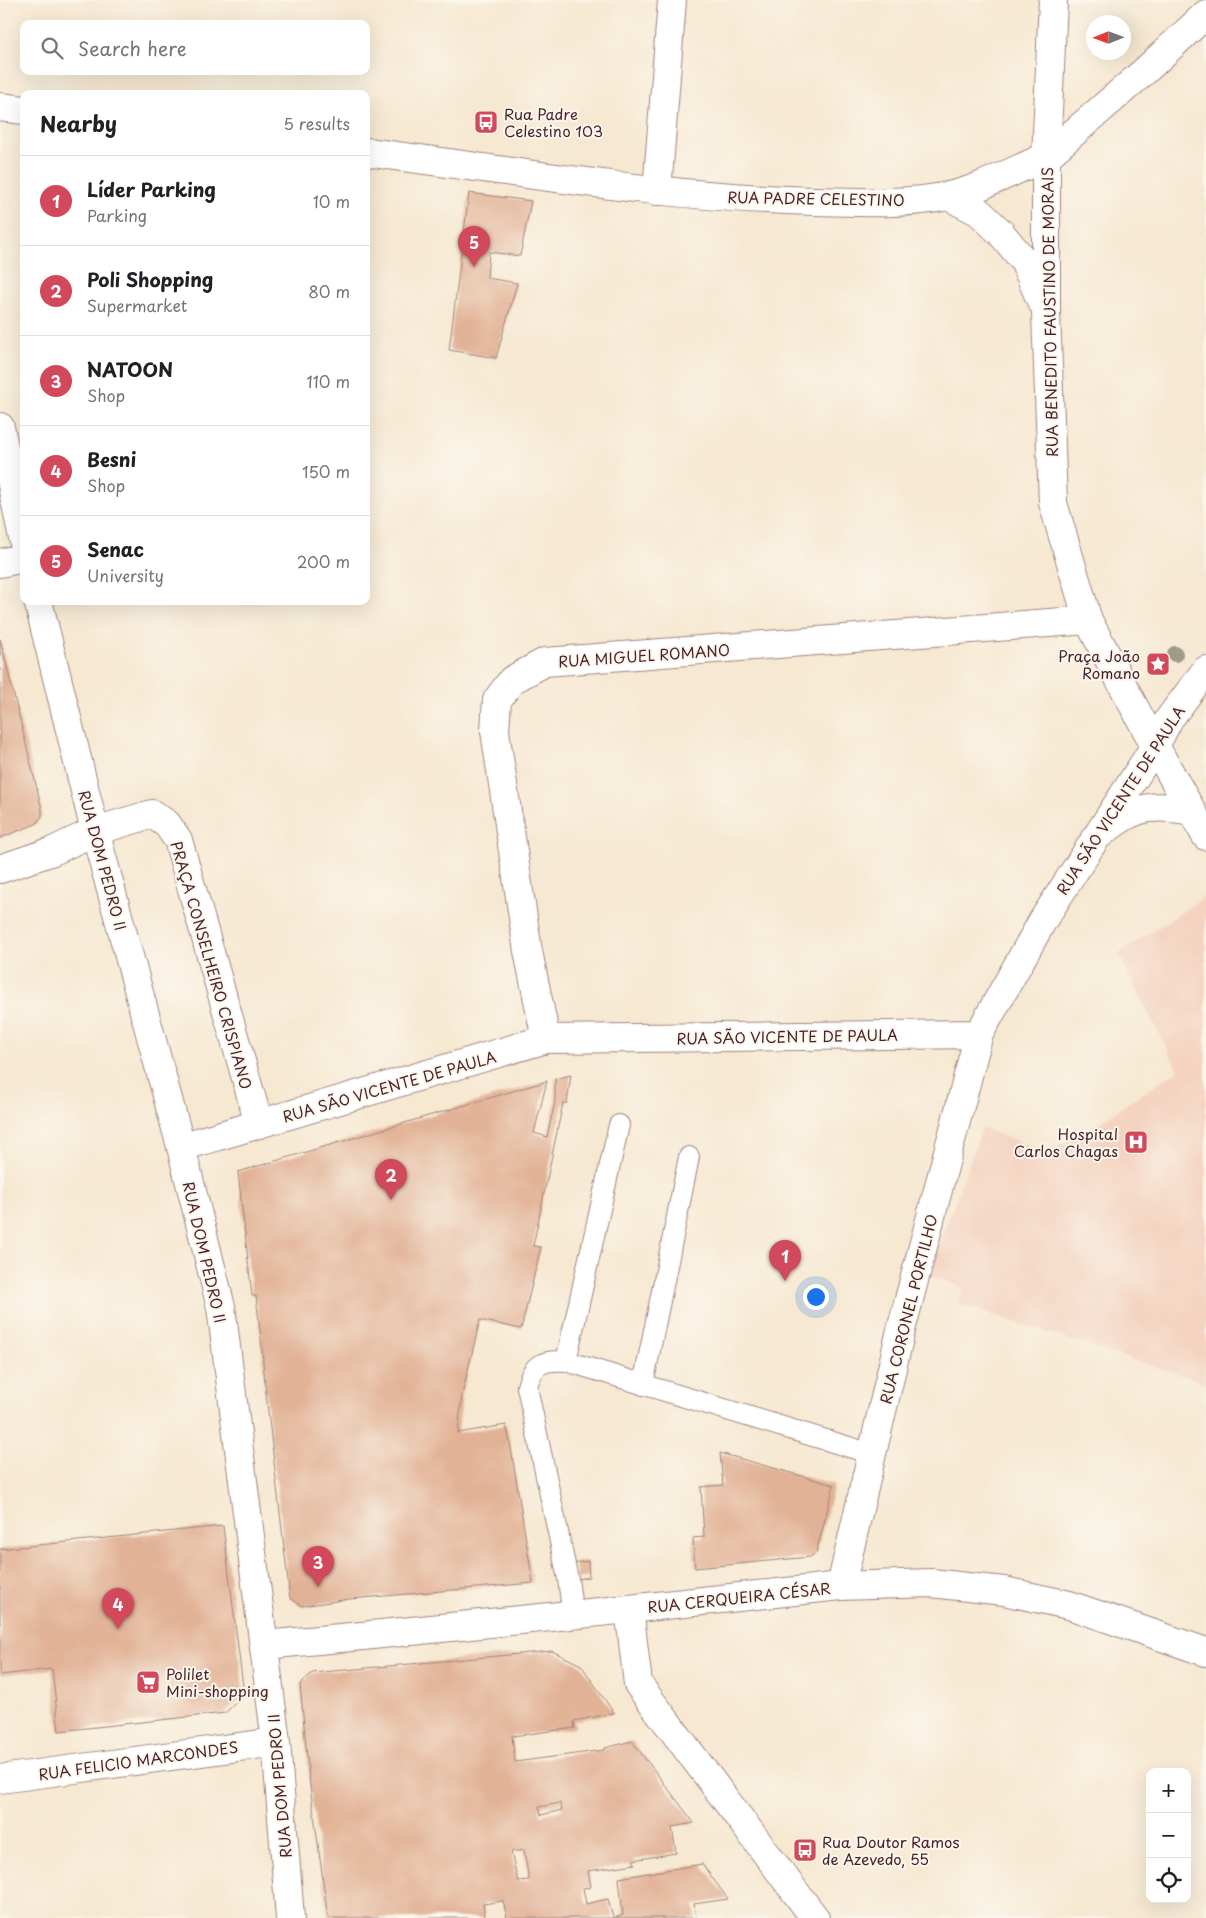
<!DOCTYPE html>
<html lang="en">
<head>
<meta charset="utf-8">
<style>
  :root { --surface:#fff; --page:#f2f2f2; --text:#202124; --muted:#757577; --line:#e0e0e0; --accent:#d1495b }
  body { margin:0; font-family:"Playpen Sans",sans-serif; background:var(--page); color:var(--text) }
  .controls { position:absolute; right:15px; bottom:15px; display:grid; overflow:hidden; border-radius:10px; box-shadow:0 5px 20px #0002 }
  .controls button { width:45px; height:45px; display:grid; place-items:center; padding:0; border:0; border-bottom:1px solid var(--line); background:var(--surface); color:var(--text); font:25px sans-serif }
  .compass { position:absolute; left:1086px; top:15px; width:45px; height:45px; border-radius:50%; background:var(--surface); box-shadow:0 5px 20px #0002; rotate:269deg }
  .you { position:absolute; left:815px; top:1296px; width:18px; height:18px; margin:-12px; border:4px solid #fff; border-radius:50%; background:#1a73e8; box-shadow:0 0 0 8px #1a73e833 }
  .badge { display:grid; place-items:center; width:32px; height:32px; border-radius:50%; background:var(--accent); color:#fff; font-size:16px; font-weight:700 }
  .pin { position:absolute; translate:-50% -41px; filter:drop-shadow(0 1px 2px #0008) }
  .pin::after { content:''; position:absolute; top:26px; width:18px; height:15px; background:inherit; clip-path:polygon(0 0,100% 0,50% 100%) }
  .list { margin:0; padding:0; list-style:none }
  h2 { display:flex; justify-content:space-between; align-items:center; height:65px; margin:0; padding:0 20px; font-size:21px }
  h2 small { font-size:16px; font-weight:400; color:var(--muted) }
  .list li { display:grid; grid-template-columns:32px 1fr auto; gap:15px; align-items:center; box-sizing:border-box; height:90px; padding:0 20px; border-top:1px solid var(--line) }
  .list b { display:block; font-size:19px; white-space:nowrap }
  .list p { margin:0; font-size:16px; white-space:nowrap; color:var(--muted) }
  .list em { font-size:16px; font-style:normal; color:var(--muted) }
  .icon { flex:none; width:28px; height:28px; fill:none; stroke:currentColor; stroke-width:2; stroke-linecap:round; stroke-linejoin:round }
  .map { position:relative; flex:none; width:1206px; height:1918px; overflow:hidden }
  .search { position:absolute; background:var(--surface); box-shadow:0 5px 20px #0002; left:20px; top:20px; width:350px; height:55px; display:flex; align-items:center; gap:12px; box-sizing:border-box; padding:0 18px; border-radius:10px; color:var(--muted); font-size:19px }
  .panel { position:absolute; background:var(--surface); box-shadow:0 5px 20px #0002; left:20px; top:90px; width:350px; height:515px; border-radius:10px }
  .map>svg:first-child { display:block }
</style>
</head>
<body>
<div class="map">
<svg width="1206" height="1918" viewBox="0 0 1206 1918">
  <rect width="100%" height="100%" fill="#fbf7ec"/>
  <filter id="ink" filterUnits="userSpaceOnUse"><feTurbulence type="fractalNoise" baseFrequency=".02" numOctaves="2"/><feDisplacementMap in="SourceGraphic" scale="10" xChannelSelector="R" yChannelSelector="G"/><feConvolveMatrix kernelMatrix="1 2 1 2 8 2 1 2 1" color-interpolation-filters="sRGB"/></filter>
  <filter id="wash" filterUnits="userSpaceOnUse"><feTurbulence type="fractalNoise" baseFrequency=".0096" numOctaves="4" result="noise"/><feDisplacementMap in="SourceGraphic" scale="20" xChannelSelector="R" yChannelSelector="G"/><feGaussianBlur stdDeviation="1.12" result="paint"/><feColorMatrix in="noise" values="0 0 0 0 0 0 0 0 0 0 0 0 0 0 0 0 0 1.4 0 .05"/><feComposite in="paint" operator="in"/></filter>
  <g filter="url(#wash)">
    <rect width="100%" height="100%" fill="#f6e8d1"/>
    <path fill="#f4d3c0" d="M1206,896V1383L958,1304L964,1288L928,1274L982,1128L1046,1152L1086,1131L1178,1070L1118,954Z"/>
    <g id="blocks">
      <path fill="#e2b296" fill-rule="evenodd" d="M469,193L531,201L520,256L489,252L487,278L517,283L496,358L449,350Z
        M0,639L42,809V816L36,824L0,838Z
        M571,1075L567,1103H563L533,1246L541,1247L521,1329L480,1320L462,1395L458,1433L506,1425L510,1442L533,1583L350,1599L302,1606L290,1598L266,1394L261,1339L256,1296H252L238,1172L547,1081L534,1133L547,1137L555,1102V1079Z
        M720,1453L834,1485L816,1553L810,1557L695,1568L693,1538L704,1537L701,1487L723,1485Z
        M223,1526L244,1695L225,1713L59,1731L52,1669L0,1675V1549Z
        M588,1561L589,1577L577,1579L575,1563Z
        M552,1651L581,1665L614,1713L574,1721L575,1728L512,1736L515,1762L605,1750V1748L632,1741L694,1823L672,1827L676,1853L633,1860L635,1864L588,1871L591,1887L583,1888L586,1904L608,1899L613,1918H507L503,1901L483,1904L485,1918H328L309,1778L300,1684L312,1673ZM560,1803L562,1810L541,1815L539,1807ZM524,1850L529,1880L518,1881L511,1852Z
        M702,1864L728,1899L694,1904L696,1918H613L623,1915L619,1878Z"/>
    </g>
  </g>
  <g filter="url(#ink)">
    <use href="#blocks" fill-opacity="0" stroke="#a0847e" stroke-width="1"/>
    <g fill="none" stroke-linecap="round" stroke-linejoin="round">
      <g stroke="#a0847e" stroke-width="22">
        <path id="service" d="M566,1361L619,1125
          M643,1385L689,1157
          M573,1616L568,1579L527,1387C533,1363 543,1360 566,1361L872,1454"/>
      </g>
      <g stroke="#a0847e" stroke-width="30">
        <path id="pedestrian" d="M0,427L24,543
          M259,1124L178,840L167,824L152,814L95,831L181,1147L221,1307L276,1742L290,1918
          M181,1147L546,1039
          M264,1645L362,1636
          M0,1779L276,1742"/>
      </g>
      <g stroke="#a0847e" stroke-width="30">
        <path id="minor" d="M1046,157L1147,69L1206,14
          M657,191L672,0
          M0,563L24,558
          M0,869L53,851L95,831L38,601
          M979,1034L546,1039L528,951L495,731L497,700L512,680L545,662L1088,620
          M841,1586L901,1330L979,1034L1043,920L1155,746L1169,719L1206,670
          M362,1636L629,1609"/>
      </g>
      <g stroke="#a0847e" stroke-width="30">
        <path id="tertiary" d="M1053,0L1046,157V312L1053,503L1088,620L1155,746L1206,836
          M0,107L24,110
          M366,152C516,171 665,198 816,201C859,202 905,205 948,196C979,190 1016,169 1046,157
          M948,196L979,212L1000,232L1024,261L1041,301
          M1095,838C1132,809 1144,802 1191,811
          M815,1918L638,1684L629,1609L841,1586L931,1583L1004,1591L1069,1605L1206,1652"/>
      </g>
      <use href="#service" stroke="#fff" stroke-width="20"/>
      <use href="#pedestrian" stroke="#fff" stroke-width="28"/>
      <use href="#minor" stroke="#fff" stroke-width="28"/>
      <use href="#tertiary" stroke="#fff" stroke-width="28"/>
    </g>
    <circle fill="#a19a87" cx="1175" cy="654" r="8"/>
  </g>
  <defs>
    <g id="bus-square" transform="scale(1.25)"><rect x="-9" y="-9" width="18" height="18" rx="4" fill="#d1495b" stroke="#fbf7ec"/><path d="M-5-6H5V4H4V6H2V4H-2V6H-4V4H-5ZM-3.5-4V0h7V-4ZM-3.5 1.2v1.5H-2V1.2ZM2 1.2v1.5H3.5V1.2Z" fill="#fff"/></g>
    <g id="sight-square" transform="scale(1.25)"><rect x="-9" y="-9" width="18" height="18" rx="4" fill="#d1495b" stroke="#fbf7ec"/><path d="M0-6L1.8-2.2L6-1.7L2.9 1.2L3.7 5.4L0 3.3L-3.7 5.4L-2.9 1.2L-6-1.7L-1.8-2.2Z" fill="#fff"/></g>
    <g id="hospital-square" transform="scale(1.25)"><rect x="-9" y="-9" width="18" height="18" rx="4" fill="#d1495b" stroke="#fbf7ec"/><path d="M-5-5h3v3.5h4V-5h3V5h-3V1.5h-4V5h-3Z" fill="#fff"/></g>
    <g id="supermarket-square" transform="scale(1.25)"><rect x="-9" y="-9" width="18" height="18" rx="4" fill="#d1495b" stroke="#fbf7ec"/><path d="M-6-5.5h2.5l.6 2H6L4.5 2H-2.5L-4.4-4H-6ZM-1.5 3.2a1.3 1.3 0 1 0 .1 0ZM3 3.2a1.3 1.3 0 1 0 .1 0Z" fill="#fff"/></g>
  </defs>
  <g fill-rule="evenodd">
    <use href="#bus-square" x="486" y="122"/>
    <use href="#sight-square" x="1158" y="664"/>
    <use href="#hospital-square" x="1136" y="1142"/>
    <use href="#supermarket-square" x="148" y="1682"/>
    <use href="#bus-square" x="805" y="1850"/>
  </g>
  <g text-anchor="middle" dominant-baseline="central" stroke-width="4" stroke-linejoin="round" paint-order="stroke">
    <g font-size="15" fill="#4a1f2b" stroke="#fbf7ec" text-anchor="start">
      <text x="504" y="113">Rua Padre<tspan x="504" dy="17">Celestino 103</tspan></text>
      <text x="1140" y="655" text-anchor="end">Praça João<tspan x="1140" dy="17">Romano</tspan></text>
      <text x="1118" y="1133" text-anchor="end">Hospital<tspan x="1118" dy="17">Carlos Chagas</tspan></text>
      <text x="166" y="1673">Polilet<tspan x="166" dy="17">Mini-shopping</tspan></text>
      <text x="822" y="1841">Rua Doutor Ramos<tspan x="822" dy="17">de Azevedo, 55</tspan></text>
    </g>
    <g font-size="15" fill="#4a1f2b" stroke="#fbf7ec">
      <text transform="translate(816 198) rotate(1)">RUA PADRE CELESTINO</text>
      <text transform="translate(1049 312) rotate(-91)">RUA BENEDITO FAUSTINO DE MORAIS</text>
      <text transform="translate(644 655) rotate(-4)">RUA MIGUEL ROMANO</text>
      <text transform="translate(1120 800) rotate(-57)">RUA SÃO VICENTE DE PAULA</text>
      <text transform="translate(103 860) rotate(75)">RUA DOM PEDRO II</text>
      <text transform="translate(212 965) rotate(74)">PRAÇA CONSELHEIRO CRISPIANO</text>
      <text transform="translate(787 1036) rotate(-1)">RUA SÃO VICENTE DE PAULA</text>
      <text transform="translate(389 1086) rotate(-16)">RUA SÃO VICENTE DE PAULA</text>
      <text transform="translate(205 1252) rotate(77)">RUA DOM PEDRO II</text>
      <text transform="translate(908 1309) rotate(-76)">RUA CORONEL PORTILHO</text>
      <text transform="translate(739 1597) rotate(-6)">RUA CERQUEIRA CÉSAR</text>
      <text transform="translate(138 1760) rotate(-8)">RUA FELICIO MARCONDES</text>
      <text transform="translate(279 1786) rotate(-95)">RUA DOM PEDRO II</text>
    </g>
  </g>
</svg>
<div class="controls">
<button>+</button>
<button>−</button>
<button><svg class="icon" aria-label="locate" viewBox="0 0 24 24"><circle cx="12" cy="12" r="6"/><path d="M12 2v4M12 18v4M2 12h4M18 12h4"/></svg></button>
</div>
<svg class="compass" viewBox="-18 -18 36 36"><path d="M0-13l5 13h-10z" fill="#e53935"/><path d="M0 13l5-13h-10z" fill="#757577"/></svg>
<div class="you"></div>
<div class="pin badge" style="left:785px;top:1281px">1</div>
<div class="pin badge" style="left:391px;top:1200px">2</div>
<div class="pin badge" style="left:318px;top:1587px">3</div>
<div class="pin badge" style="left:118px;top:1629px">4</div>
<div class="pin badge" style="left:474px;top:267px">5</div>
<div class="search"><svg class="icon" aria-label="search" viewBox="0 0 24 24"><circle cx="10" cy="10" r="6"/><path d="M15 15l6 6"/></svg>Search here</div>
<section class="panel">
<h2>Nearby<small>5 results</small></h2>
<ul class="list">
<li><span class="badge">1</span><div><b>Líder Parking</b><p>Parking</p></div><em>10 m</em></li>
<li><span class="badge">2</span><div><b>Poli Shopping</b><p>Supermarket</p></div><em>80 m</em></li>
<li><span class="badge">3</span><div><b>NATOON</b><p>Shop</p></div><em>110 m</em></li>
<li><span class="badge">4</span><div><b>Besni</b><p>Shop</p></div><em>150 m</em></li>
<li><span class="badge">5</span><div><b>Senac</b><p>University</p></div><em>200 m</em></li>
</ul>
</section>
</div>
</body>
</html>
